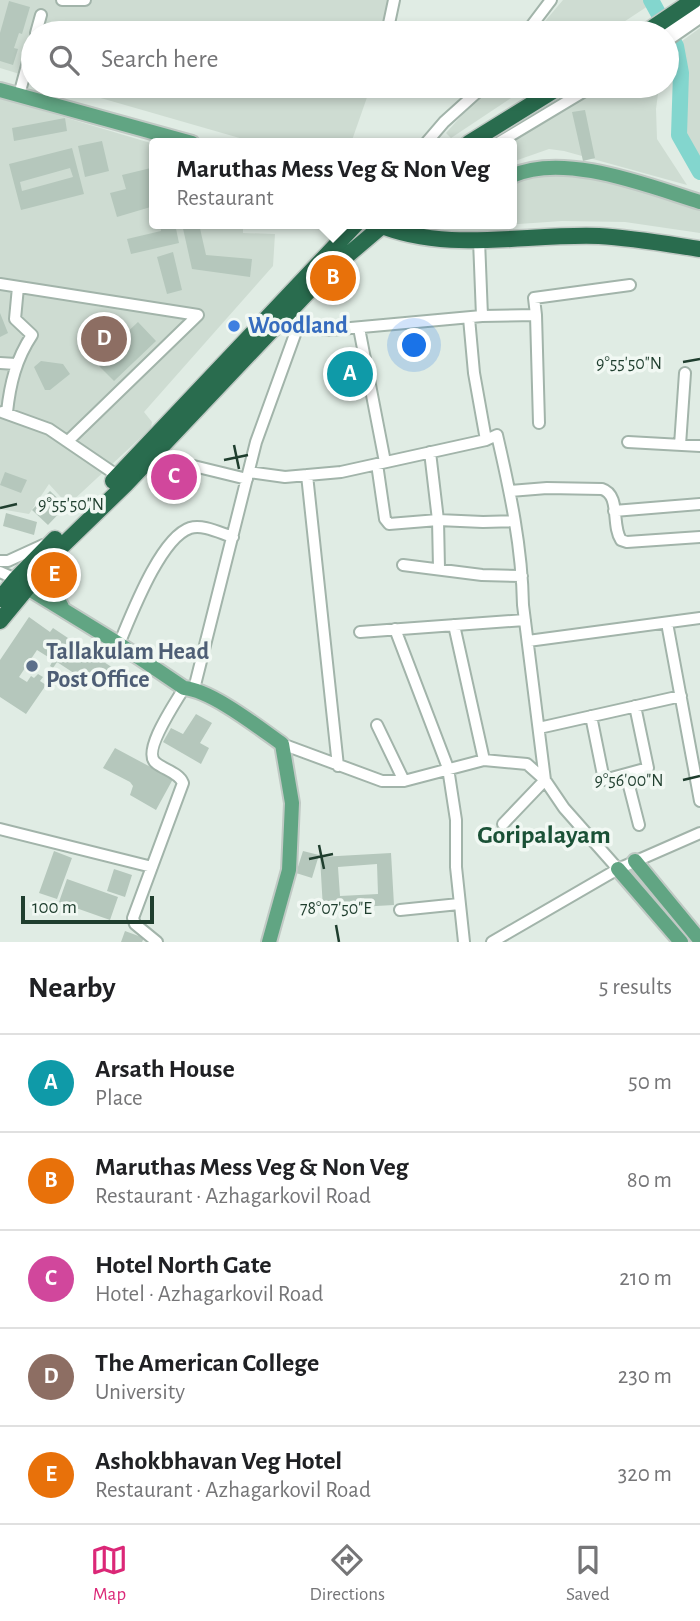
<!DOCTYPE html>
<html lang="en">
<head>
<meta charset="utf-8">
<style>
  :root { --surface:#fff; --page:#f6f6f6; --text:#202124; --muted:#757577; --line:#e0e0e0; --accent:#db2777 }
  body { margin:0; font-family:"Alegreya Sans",sans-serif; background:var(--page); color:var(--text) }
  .scale { position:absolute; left:21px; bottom:18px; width:133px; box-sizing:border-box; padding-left:7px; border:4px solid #1f3e2e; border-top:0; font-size:19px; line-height:24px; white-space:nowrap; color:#1f3e2e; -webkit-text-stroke:5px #f1f8f3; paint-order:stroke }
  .you { position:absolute; left:415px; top:346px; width:24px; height:24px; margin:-18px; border:5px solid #fff; border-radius:50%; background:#1a73e8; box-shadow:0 0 0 10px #1a73e833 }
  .badge { display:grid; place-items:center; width:46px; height:46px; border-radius:50%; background:var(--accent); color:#fff; font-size:23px; font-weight:700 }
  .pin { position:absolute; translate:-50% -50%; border:4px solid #fff; box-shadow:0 2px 7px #0006 }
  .popup { position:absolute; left:149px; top:138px; width:368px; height:91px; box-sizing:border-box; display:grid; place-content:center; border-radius:7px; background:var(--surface); filter:drop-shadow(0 2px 5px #0005); font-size:23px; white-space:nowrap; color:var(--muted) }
  .popup b { font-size:26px; color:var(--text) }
  .popup::after { content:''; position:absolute; left:50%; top:100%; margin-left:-14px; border:14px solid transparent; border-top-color:var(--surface) }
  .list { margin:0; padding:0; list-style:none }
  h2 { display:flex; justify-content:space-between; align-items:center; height:91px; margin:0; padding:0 28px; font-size:30px }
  h2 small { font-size:23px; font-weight:400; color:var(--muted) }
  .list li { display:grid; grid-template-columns:46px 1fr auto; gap:21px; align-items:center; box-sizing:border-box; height:98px; padding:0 28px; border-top:2px solid var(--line) }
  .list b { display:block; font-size:26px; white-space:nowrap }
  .list p { margin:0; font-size:23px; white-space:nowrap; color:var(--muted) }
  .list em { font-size:23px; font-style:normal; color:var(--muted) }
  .icon { flex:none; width:38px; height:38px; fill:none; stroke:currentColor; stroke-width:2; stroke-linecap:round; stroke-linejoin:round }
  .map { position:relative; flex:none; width:700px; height:942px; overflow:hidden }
  .search { position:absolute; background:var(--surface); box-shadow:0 4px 10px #0003; left:21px; right:21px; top:21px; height:77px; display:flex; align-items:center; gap:18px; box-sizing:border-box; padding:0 24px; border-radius:38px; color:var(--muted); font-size:26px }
  .sheet { height:581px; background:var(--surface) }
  nav { display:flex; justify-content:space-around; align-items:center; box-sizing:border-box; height:98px; border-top:2px solid var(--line); background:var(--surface); font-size:19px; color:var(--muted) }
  nav a { display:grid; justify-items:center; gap:4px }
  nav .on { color:var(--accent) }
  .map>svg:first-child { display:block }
</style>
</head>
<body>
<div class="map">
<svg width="700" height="942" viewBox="0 0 700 942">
  <rect width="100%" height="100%" fill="#e0ece4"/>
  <path fill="#cedcd2" d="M0,0H394L389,33H33V78L0,68Z
    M563,0H646L648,6L607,33H535Z
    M700,28V164L683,134L687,72L682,41Z
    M59,86H371L351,143H257Z
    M488,86H529L451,138L446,133Z
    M603,86H659L656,109L657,139L687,185L564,151L549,149L512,162V143H497Z
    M0,98L154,144V224H243V233L275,234L273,266L144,412L152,422L151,428L68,505L49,484L29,514L0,509Z
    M557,167L700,205V233L625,222L562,221L475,227L462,224H512V178Z"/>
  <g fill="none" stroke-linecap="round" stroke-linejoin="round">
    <path stroke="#83d6ce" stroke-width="16" d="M651,0L676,46L681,73L679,135L700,172"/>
  </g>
  <path fill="#b5c7bc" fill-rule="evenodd" d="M9,1L30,7L22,34L19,33L14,48L18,49L13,65L0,61V33Z
    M585,110L595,158L583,161L572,112Z
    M65,118L67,131L14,141L12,128Z
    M102,141L109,171L85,177L78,146Z
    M72,148L84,194L21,210L9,164ZM70,168L73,177L22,191L20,182Z
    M151,168L154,181V206L117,217L110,193L126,189L122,175Z
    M160,224H175L179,243L131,254L127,239L161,231Z
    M182,224H199L206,255L252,259L250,277L192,269Z
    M173,252L182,290L167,294L157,257Z
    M0,313L8,333L0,337Z
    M138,322L156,341L114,381L95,362Z
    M41,361L63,364L70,374L50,390H45L34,367Z
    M345,368H354L355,381L346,380Z
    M5,472L27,480L21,493L0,485Z
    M50,491L66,506L48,525L32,510Z
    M6,513L37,522L34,535L3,526Z
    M29,617L50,632L53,628L116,670L104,687L94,681L92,685L57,662L53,668L50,666L53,660L37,650L19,677L27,682L31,676L34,678L38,674L43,677L40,681L46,685L26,714L0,697V660Z
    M196,714L212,723L200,743L209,748L201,764L163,742L171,728L183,734Z
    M115,748L173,779L156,810L130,795L133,786L130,782L103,768Z
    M54,851L72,858L57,899L39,893Z
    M303,851L319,855L312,878L296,873Z
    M391,853L394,905L323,909L320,857ZM377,864L378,894L340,896L338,867Z
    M114,869L132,875L125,897L107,891Z
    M67,879L118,897L110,920L59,902Z
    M125,931L144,938L142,942H121Z"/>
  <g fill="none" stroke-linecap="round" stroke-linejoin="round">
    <g stroke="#a2b4aa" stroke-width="14">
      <path id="minor" d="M62,0H85
        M36,33L41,15
        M387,33L394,0
        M526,33L551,0
        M662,33L700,9
        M667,41L700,18
        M19,95L33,43
        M426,143L444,122L484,86
        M498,143L593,86
        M479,240L482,316
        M0,284L198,315L68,441
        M536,315L539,423
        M287,316L298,326L329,330L482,316L536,315L534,298L630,285
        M469,318L474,373L486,440
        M359,328L385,462
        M0,363L16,364
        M2,412L49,429L118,476
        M7,412C10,384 16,359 32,335L15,319L18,287
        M628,442L700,446
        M680,445L685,373
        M159,450L169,460L247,479
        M430,452L438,520L439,568
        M377,464L385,519L389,524L438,520L483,522L514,521
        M249,472L285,477L341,472L486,440L497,435C510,491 522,547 523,605L545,780
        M307,475L338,766
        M510,491L547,488L602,489C621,495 611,525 621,540L627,542L700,537
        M614,511L700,504
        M0,561H8L43,545
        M403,565L482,575L522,576
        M0,572L16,579
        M667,623L700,801
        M454,625L484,760
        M395,629L448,768L456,820V867L464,942
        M360,632L525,620
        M528,641L700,618
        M119,644C131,616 160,538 190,528C203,524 220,533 233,537
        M194,689L256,442L298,326
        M591,716L604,780L648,768L635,706
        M377,725L404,781
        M539,728L681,696
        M282,744L382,781H404L484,760L527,764L545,780L564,808L618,869
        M626,774L639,825
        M503,824L545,780
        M0,829L152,867
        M400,910L459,904
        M157,942L135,924L133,918L183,783C179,773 165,770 156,763C141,752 176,702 184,688
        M492,942L618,869L700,833"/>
    </g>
    <g stroke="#c0c9c4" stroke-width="18">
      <path id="major" d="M0,90L192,143
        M512,176C564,152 648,186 700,202
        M55,558C46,577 52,590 62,607
        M26,587L119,644L184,688C211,690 258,727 282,744L292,803L289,870L269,942
        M635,861L700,940
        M618,869L681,942"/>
    </g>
    <g stroke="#c0c9c4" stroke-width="19">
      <path id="highway" d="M645,33L694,0
        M469,143L561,86
        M377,224C447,254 526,233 599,236C633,238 667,244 700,249
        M113,481L356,224
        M0,599L16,579L55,539
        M0,621L61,547L126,484L323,276L382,226"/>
    </g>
    <use href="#minor" stroke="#fff" stroke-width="10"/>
    <use href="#major" stroke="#61a583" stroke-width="14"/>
    <use href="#highway" stroke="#296c4e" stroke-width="16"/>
  </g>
  <path fill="none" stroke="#1f3e2e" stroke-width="2.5" d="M683,362L700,359M234,445L239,469M224,460L248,455M0,508L17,504M683,780L700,776M319,845L324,869M309,859L333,854M336,925L339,942"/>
  <circle fill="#3f7fe0" stroke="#f1f8f3" stroke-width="2.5" cx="234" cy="326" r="7"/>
  <circle fill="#5c6f8a" stroke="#f1f8f3" stroke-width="2.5" cx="32" cy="666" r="7"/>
  <g text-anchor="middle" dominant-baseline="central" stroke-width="7" stroke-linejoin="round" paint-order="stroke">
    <g font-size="24" font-weight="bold" fill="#366cbe" stroke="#f1f8f3" text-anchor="start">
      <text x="248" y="326">Woodland</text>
    </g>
    <g font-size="24" font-weight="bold" fill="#4e5e75" stroke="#f1f8f3" text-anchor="start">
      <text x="46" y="652">Tallakulam Head<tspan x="46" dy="28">Post Office</tspan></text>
    </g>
    <g font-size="26" font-weight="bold" fill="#1a5136" stroke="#f1f8f3">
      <text x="544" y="835">Goripalayam</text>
    </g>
  </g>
  <g font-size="18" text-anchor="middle" fill="#1f3e2e" stroke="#f1f8f3" stroke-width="7" stroke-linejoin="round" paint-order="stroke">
    <text x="629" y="369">9°55'50"N</text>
    <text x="71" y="510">9°55'50"N</text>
    <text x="629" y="786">9°56'00"N</text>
    <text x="336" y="914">78°07'50"E</text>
  </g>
</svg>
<div class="scale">100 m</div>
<div class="you"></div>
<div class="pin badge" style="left:350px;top:374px;background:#0f9aa8">A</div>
<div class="pin badge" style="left:333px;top:278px;background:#e8710a">B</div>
<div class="popup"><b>Maruthas Mess Veg &amp; Non Veg</b>Restaurant</div>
<div class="pin badge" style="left:174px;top:477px;background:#d1479c">C</div>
<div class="pin badge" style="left:104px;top:339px;background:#8d6e63">D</div>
<div class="pin badge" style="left:54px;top:575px;background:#e8710a">E</div>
<div class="search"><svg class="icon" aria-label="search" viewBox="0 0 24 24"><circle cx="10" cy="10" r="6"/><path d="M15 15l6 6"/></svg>Search here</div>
</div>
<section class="sheet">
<h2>Nearby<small>5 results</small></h2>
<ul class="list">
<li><span class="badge" style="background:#0f9aa8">A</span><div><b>Arsath House</b><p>Place</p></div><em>50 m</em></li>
<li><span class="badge" style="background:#e8710a">B</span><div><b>Maruthas Mess Veg &amp; Non Veg</b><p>Restaurant · Azhagarkovil Road</p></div><em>80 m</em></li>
<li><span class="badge" style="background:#d1479c">C</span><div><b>Hotel North Gate</b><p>Hotel · Azhagarkovil Road</p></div><em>210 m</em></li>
<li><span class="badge" style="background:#8d6e63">D</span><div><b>The American College</b><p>University</p></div><em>230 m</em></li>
<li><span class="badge" style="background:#e8710a">E</span><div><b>Ashokbhavan Veg Hotel</b><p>Restaurant · Azhagarkovil Road</p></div><em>320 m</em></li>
</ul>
</section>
<nav>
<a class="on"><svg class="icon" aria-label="map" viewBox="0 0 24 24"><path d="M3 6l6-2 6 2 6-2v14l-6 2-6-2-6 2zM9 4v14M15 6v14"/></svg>Map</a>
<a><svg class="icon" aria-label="directions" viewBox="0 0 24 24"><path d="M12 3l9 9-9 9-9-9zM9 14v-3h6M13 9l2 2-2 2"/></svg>Directions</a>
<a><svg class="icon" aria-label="saved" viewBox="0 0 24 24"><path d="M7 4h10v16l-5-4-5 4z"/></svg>Saved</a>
</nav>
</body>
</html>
